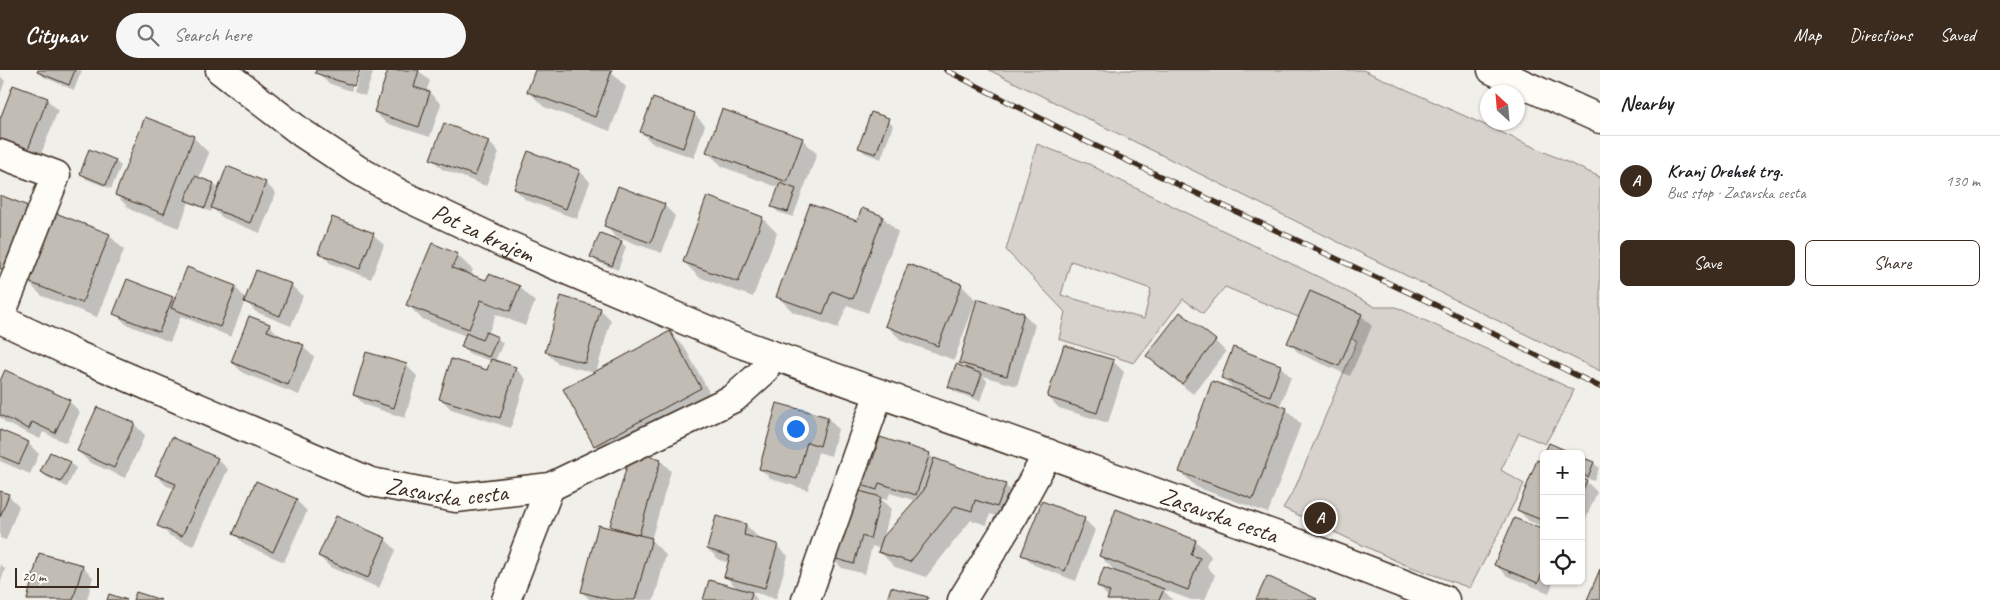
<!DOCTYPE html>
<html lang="en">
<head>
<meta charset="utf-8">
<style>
  :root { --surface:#fff; --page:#f6f6f6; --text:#202124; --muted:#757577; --line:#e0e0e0; --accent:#3b2a1e }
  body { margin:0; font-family:Caveat,sans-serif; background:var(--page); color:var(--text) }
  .controls { position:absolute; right:15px; bottom:15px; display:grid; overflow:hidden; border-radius:8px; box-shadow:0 1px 4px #0004 }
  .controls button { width:45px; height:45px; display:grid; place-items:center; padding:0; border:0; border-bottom:1px solid var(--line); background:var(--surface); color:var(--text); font:25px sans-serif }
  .compass { position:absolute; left:1480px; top:15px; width:45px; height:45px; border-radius:50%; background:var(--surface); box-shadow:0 1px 4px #0004; rotate:334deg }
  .scale { position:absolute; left:15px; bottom:12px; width:84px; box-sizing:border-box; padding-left:5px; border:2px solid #3b2a1e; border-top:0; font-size:14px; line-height:18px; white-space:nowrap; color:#3b2a1e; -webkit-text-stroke:4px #fdfcf7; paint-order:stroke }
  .you { position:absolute; left:795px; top:358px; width:18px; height:18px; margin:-12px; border:4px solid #fff; border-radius:50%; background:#1a73e8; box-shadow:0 0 0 8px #1a73e833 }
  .badge { display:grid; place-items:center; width:32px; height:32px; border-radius:50%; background:var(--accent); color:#fff; font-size:16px; font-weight:700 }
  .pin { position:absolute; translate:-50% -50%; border:2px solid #fff; box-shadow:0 1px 5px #0006 }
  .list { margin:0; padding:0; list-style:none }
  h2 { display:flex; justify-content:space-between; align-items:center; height:65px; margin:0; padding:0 20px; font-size:21px }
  h2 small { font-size:16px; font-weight:400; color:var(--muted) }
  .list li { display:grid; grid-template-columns:32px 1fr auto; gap:15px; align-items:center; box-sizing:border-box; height:90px; padding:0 20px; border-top:1px solid var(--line) }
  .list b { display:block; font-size:19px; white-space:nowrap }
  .list p { margin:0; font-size:16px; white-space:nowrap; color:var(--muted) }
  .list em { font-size:16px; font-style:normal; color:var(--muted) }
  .actions { display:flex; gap:10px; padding:15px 20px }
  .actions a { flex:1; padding:11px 0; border:1px solid var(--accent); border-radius:8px; text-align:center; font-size:18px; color:var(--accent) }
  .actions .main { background:var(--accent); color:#fff }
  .icon { flex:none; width:28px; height:28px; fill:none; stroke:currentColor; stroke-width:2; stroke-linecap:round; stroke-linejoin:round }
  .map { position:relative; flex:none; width:1600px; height:530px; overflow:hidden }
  header { display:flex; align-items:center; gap:30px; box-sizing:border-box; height:70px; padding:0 25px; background:var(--accent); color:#fff }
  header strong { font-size:24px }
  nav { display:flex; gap:28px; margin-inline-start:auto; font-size:18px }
  .search { width:350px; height:45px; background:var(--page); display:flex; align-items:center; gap:12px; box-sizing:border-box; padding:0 18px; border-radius:28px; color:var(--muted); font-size:19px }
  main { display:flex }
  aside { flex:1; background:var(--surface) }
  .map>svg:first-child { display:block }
</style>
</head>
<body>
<header>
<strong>Citynav</strong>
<div class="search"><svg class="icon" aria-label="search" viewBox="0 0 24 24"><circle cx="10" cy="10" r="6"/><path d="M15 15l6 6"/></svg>Search here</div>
<nav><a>Map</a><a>Directions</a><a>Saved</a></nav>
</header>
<main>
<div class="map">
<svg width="1600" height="530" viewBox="0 0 1600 530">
  <rect width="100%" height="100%" fill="#f1efea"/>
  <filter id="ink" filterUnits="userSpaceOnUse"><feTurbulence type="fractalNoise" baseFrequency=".02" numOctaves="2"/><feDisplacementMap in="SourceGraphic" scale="10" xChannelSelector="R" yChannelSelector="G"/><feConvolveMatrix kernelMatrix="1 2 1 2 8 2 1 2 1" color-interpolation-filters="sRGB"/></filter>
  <g filter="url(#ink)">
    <path fill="#d7d2cc" stroke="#897e75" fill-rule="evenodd" d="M989,0H1363L1600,107V301Z
      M1037,74L1089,94L1111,106L1331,213L1375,237H1396L1574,320L1565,339L1545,374L1519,363L1501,400L1524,414L1470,518L1403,494L1283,438L1295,418L1357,271L1225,217L1203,243L1183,229L1134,293L1059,269L1065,242L1006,180ZM1071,191L1151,219L1144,249L1061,225Z"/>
    <path fill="#0003" fill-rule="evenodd" d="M39,0H82L74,20L44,7L38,2Z
      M318,0H358L351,21L328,13L317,2Z
      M361,0H374L365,26L354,22Z
      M389,0H418L430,11L426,22L430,23L441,34L430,67L386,53L375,42Z
      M537,0H607L611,2L626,17L610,61L544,37L529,22Z
      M0,6L5,11L0,25Z
      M653,29L695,45L705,55L694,88L652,73L641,62Z
      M47,30L58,40L38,92L0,52Z
      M146,49L193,67L209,83L199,108L214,114L219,119L265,113L276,123L260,163L223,148L212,138L211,142L189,132L179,158L131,140L116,125Z
      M888,50L893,55L881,89L865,83L859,77Z
      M445,55L489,72L499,83L486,116L442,99L431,88Z
      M802,69L817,84L793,147L778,142L773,137L780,118L723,97L707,82Z
      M115,91L121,96L111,119L86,109L81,103Z
      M580,101L590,112L577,149L526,130L515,119Z
      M0,126L28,137L39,148L15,210L0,204Z
      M664,135L675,146L662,183L616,167L605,156Z
      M883,147L898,162L868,243L847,235L838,258L793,242L777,226L858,153Z
      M762,148L777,163L753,227L699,207L684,192Z
      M373,164L384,175L371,209L330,193L320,182Z
      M109,165L124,180L97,247L42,226L27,211Z
      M621,172L626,177L618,200L597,192L592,187Z
      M457,185L473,200L470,206L487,212L520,217L535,232L525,256L496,244L488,264L497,268L503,273L495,291L515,298L526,309L511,358L451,339L440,328L488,302L491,291L468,283L462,277L466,266L422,249L407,234Z
      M257,202L292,216L303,226L291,256L256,242L245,231L231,267L181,246L170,272L126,254L115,243L127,211L175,231L235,217L246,229Z
      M961,215L976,230L954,290L902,271L887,256Z
      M978,231L1024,244L1035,255L1017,316L983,306L987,311L980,331L955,322L949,316L969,301L961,292Z
      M600,239L611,250L596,303L670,263L685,278L715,333L610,390L595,375V303L557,293L546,282Z
      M1361,245L1372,256L1350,306L1300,284L1289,273Z
      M269,255L280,266L303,277L314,287L299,325L243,303L232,292Z
      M1215,271L1226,282L1193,324L1159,297L1148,286Z
      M1113,291L1124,302L1108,353L1059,338L1048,327Z
      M406,295L417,306L405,348L365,335L354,325Z
      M1280,296L1291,307L1280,336L1286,339L1301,354L1268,443L1196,417L1181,402L1235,320L1223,308Z
      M0,314L69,331L80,342L66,373L43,362L40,369L6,353L0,347Z
      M828,348L838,359L831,386L818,382L808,420L771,409L760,398Z
      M134,354L145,365L125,408L89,392L78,381Z
      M0,361L28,373L39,384L30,404L0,391Z
      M929,384L935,390L1005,415L1020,430L1013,452L990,444L987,455L971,450L926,507L895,497L880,482L881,479L872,476L865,504L842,498L831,487L866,424L854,412L872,397ZM890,423L916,431L883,469L891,439L880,428L887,430Z
      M1581,388L1594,393L1599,398L1594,411L1581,406Z
      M217,389L228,399L193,476L170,466L159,455L175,419L167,416L156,405Z
      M660,390L671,401L651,470L666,485L654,530H590L582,522L616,461L611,456Z
      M70,393L76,398L67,417L47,407L42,402Z
      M1544,394V457L1529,451L1518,440Z
      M1581,409L1586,411L1597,422L1581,461Z
      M0,422L8,425L19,436L6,470L0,468Z
      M296,430L307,441L284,492L245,475L234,464Z
      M717,447L746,455L757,466L756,470L777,476L788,486L776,529L750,521L758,530H705L738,519L726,507L730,493L719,490L708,479Z
      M1084,449L1095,460L1076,511L1034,495L1023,484Z
      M1544,462V511H1554L1549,523L1507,506L1496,495Z
      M385,469L396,480L379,518L330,497L319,486Z
      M1196,471L1211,486L1207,497L1215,505L1205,530H1191L1162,519L1173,530H1109V528L1098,516L1117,503L1100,486Z
      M0,494L5,499L0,514Z
      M82,496L93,507L87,530H28Z"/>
    <path fill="#c1bcb4" stroke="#3b2a1e" d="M38,0H75L69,15L37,2Z
      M316,0H360L354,16L315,3Z
      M388,0H419L414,17L430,22L419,57L374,42Z
      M535,0H612L595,47L527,22Z
      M13,15L48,28L27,82L0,72V49Z
      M653,28L695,43L683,78L640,62Z
      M722,39L803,68L787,112L706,82Z
      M871,42L889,48L876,84L858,78Z
      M145,47L194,66L164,144L115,125Z
      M444,53L489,71L475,106L430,89Z
      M89,79L116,90L106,115L80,104Z
      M528,81L580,100L566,139L514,119Z
      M227,96L266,112L250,153L211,138Z
      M195,106L214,113L205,138L185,130Z
      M780,113L796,119L788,142L771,137Z
      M618,116L665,134L651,173L604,156Z
      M0,125L28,136L4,200L0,198Z
      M707,126L763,147L738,212L683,192Z
      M810,134L857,151L862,138L883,146L853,229L832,221L823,244L776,227Z
      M53,142L110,164L82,233L26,211Z
      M332,147L374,163L360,199L318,183Z
      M600,163L622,171L612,196L590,187Z
      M432,173L458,184L452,198L486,210L489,204L520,216L510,241L481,230L469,259L406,235Z
      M908,194L962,214L938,276L885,256Z
      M187,197L236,216L220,257L171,238Z
      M256,200L292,214L280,246L244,232Z
      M127,209L173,227L159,262L113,244Z
      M1310,221L1362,244L1339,296L1287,273Z
      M561,226L601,238L585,293L545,282Z
      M977,229L1024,243L1007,306L959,293Z
      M1180,242L1216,270L1182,314L1146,286Z
      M249,246L270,254L267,261L304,275L288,315L231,292Z
      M670,261L701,318L594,376L563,319Z
      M486,262L498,267L489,287L461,277L466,263L482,270Z
      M1064,275L1114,290L1097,343L1047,327Z
      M1233,277L1281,295L1270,326L1221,308Z
      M366,282L407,294L394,338L353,325Z
      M451,289L487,300L491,289L516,297L500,348L439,329Z
      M956,294L982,304L974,326L948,317Z
      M5,300L70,330L55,363L32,352L29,359L0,345V311Z
      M1212,311L1287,338L1253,429L1179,402Z
      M777,333L828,347L820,376L807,372L797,409L759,399Z
      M97,337L135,353L114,398L77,381Z
      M0,360L29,372L19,394L0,386Z
      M172,367L218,388L182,466L157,456L176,414L155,405Z
      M880,367L930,383L916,425L879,413L877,420L852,412L859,391L871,395Z
      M1549,373L1574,384H1544Z
      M631,381L661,389L639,465L610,456Z
      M50,382L71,392L61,412L40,402Z
      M1581,387L1594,392L1588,407L1581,404Z
      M934,388L1006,414L997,437L975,430L972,441L955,436L910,492L878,482L883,467L924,420Z
      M1537,390L1544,393V451L1517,440Z
      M1581,408L1587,410L1581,424Z
      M256,411L297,429L273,482L233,464Z
      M849,418L881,427L870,469L862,466L854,494L830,487Z
      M0,421L9,424L0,447Z
      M1042,431L1085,448L1065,501L1021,485Z
      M1116,439L1196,470L1191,485L1200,488L1188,520L1099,486Z
      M336,446L386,468L368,508L318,486Z
      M716,446L746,454L744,465L778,474L765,518L724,507L730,486L707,479Z
      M1514,448L1544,460V499L1538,513L1494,495Z
      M598,455L652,468L635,530H612L581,522Z
      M39,483L83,495L73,530H27Z
      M1104,497L1164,519L1159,530H1107L1110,522L1097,516Z
      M1600,499V530H1587Z
      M1267,506L1317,529L1316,530H1256Z
      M709,510L752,522L750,530H703Z
      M891,517L928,527L927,530H887Z
      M136,522L161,530H133Z
      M109,524L127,530H107Z"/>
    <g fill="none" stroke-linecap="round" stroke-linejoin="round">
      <g stroke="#3b2a1e" stroke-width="31">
        <g id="minor">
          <path id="s1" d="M220,0L302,63L358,100L402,125L503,173L736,272L1308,477L1445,530"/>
          <path d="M1492,0L1600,49"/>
          <path d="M0,84L56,105L0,247"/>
          <path id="s2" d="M0,249L74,284L371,412L456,428L550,417L734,328L764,301L770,284"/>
          <path d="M506,530L550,417"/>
          <path d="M806,530L879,323"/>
          <path d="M962,530L1013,447L1048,383"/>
        </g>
      </g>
      <use href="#minor" stroke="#fdfcf7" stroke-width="28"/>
      <g stroke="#3b2a1e" stroke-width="5.5">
        <path id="rail" d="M946,0L1085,71L1444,239L1600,317"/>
      </g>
      <use href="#rail" stroke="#fdfcf7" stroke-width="4" stroke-dasharray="11" stroke-linecap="butt"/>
    </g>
  </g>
  <g text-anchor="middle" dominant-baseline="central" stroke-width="4" stroke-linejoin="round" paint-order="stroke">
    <g font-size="24" fill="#3b2a1e" stroke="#fdfcf7">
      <text stroke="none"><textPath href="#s1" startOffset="311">Pot za krajem</textPath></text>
      <text stroke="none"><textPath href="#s2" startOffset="482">Zasavska cesta</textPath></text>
      <text stroke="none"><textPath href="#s1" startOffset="1099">Zasavska cesta</textPath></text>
    </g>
  </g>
</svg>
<div class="controls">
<button>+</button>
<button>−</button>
<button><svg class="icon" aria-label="locate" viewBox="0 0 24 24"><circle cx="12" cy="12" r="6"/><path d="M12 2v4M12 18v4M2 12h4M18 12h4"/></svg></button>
</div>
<svg class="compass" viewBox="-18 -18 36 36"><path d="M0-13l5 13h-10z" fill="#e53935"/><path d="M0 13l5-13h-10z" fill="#757577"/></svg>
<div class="scale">20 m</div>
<div class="you"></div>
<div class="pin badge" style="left:1320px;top:448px">A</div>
</div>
<aside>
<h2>Nearby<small></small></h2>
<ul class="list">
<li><span class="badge">A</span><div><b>Kranj Orehek trg.</b><p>Bus stop · Zasavska cesta</p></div><em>130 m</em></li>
</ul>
<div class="actions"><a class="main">Save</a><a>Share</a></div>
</aside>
</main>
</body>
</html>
